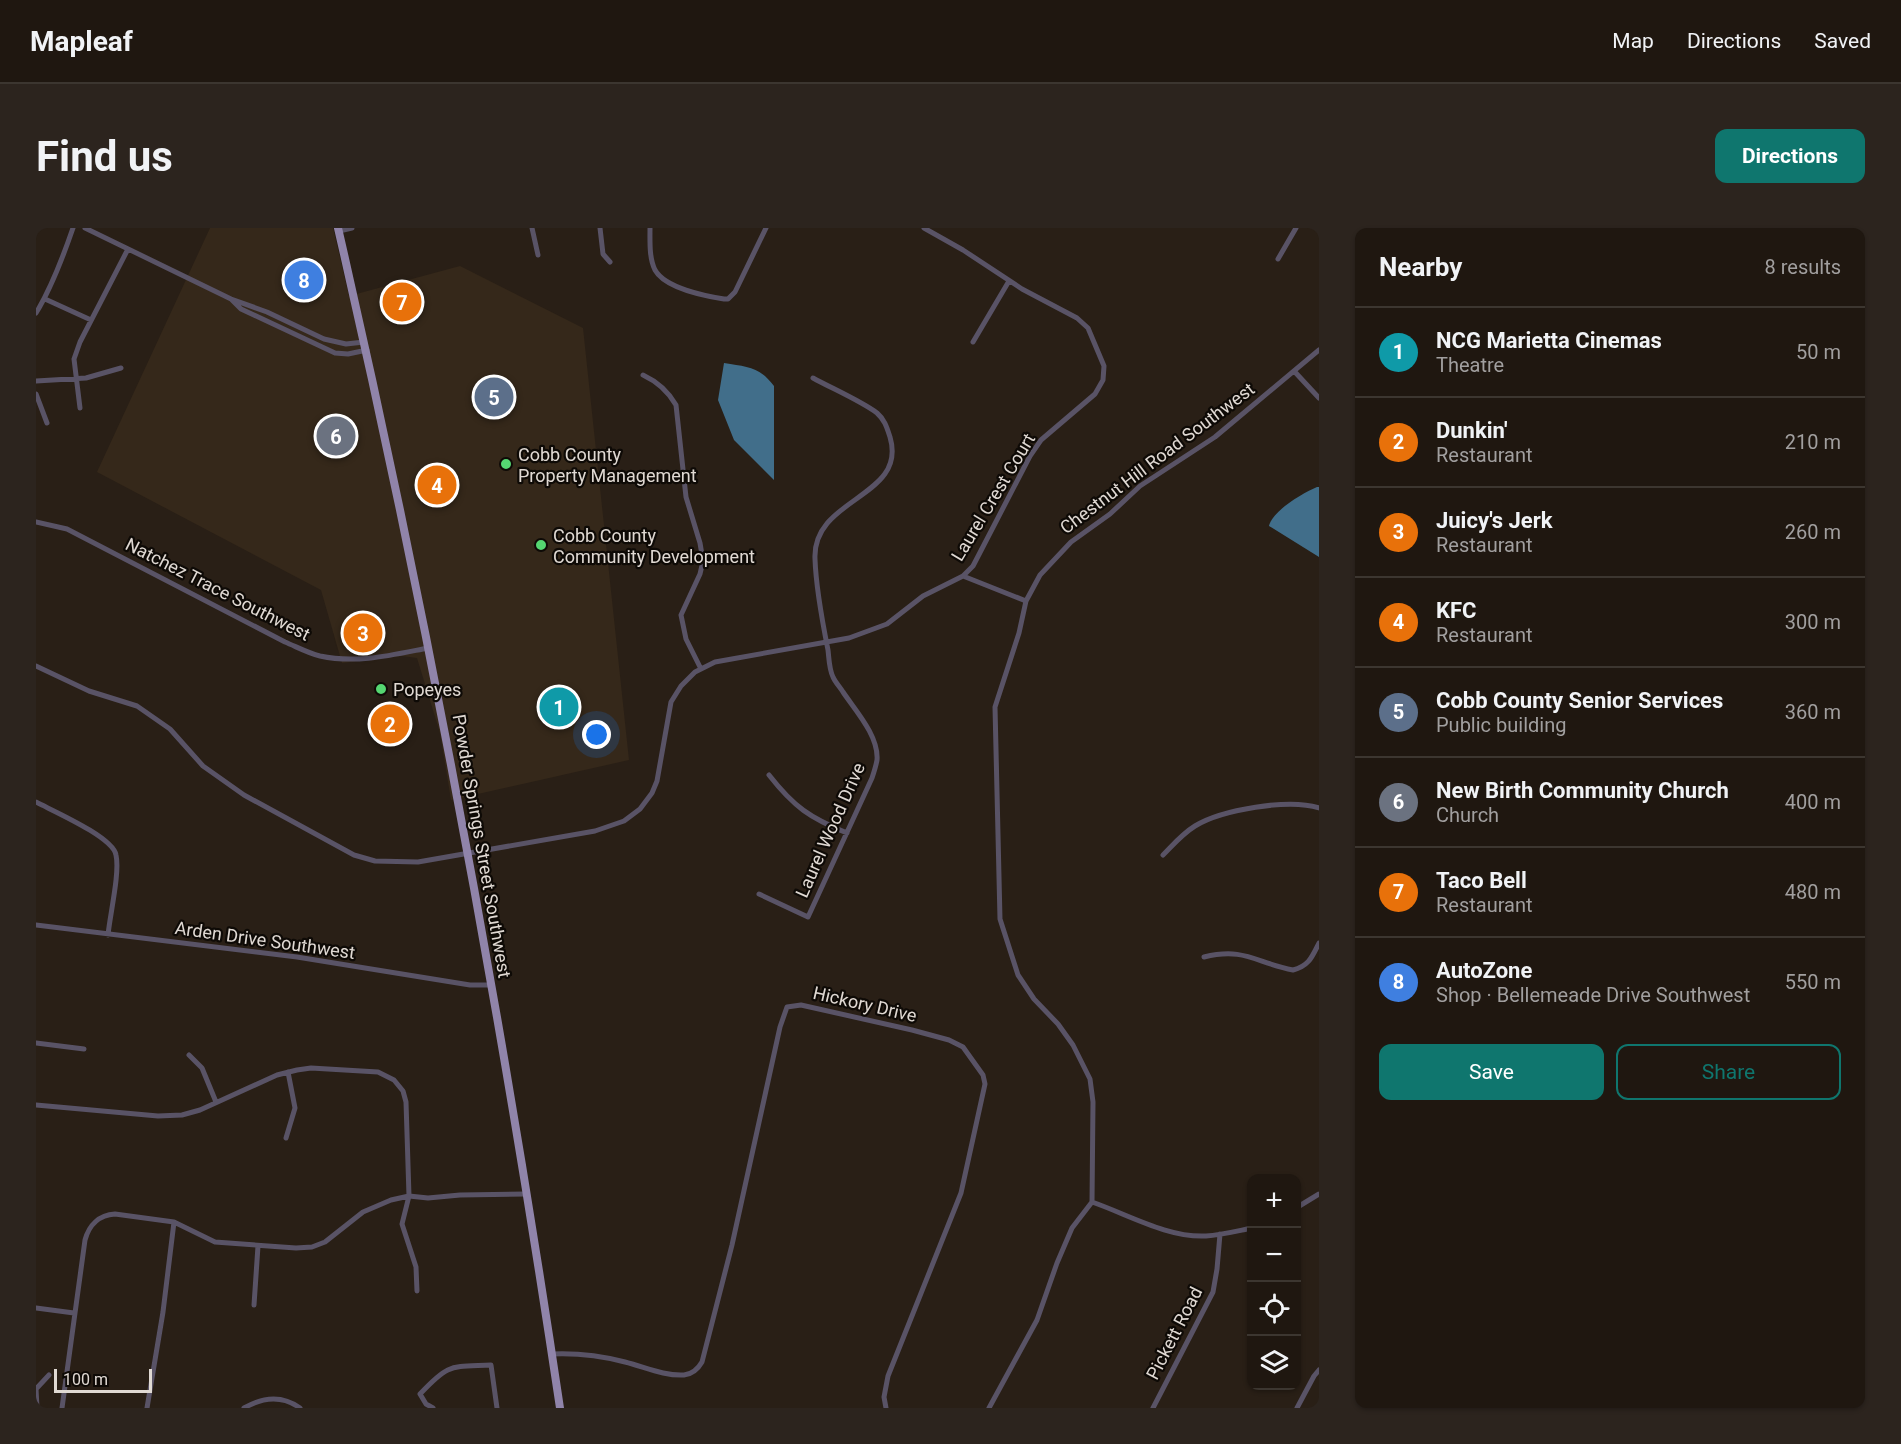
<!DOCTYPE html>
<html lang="en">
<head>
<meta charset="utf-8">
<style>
  :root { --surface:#1f1710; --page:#2c241e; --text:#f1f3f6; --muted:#a19f9f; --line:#3c3630; --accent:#0f766e }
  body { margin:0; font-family:Roboto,sans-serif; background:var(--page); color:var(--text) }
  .controls { position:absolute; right:18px; bottom:18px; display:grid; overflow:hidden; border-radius:12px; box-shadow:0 2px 4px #0004 }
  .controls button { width:54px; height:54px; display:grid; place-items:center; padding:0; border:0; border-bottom:2px solid var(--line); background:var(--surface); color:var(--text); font:30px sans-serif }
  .scale { position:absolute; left:18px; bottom:15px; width:98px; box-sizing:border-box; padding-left:6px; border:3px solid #e0d9d3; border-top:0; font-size:16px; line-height:21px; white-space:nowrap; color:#e0d9d3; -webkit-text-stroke:4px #0e0a06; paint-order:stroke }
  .you { position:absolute; left:561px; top:507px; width:21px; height:21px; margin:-15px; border:4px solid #fff; border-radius:50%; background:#1a73e8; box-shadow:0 0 0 9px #1a73e833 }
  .badge { display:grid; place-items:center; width:39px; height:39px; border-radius:50%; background:var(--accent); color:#fff; font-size:20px; font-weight:700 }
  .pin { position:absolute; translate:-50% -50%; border:3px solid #fff; box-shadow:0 2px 6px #0006 }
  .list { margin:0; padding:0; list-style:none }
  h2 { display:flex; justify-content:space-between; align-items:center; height:78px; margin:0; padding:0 24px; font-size:26px }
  h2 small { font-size:20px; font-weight:400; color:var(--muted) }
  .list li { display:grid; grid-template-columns:39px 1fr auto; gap:18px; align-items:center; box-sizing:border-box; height:90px; padding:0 24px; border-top:2px solid var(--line) }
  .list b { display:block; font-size:22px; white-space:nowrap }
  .list p { margin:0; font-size:20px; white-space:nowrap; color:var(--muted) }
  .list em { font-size:20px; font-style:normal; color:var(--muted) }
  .actions { display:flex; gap:12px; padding:18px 24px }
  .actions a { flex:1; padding:14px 0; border:2px solid var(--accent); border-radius:12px; text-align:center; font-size:21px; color:var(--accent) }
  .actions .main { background:var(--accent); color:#fff }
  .icon { flex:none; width:33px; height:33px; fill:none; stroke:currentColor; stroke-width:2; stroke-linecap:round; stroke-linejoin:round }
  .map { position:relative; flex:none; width:1283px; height:1180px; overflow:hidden; border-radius:12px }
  header { display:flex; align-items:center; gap:36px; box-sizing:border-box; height:84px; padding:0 30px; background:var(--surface); border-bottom:2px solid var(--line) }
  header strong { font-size:28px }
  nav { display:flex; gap:33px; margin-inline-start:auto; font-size:21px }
  .intro { display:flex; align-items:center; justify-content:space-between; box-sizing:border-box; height:144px; padding:0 36px }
  h1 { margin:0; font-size:42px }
  .button { padding:15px 27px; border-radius:12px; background:var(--accent); color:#fff; font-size:21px; font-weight:700 }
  main { display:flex; gap:36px; padding:0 36px }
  aside { flex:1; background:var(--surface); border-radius:12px; box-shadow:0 2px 4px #0004 }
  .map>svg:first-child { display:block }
</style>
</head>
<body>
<header>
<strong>Mapleaf</strong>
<nav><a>Map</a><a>Directions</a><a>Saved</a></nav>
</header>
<div class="intro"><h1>Find us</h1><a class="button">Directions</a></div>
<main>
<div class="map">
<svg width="1283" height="1180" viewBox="0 0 1283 1180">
  <rect width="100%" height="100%" fill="#291f16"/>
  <path fill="#35281a" d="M174,0H297L313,68L424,38L547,100L593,532L415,572L404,505L381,430L366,428L306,435L285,362L61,244Z"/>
  <path fill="#416e8a" d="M688,135C711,139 723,138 738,158V252L698,212L682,172Z
    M1281,259H1283V329L1233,298C1236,283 1267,265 1281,259Z"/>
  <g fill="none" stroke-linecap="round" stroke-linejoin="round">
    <path stroke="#595366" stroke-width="5" d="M49,0L195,71L231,84L288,111L310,116L328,114
      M496,0L502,27
      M564,0L567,26L574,34
      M614,0C614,13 613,30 619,42C629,60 669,68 688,71H692L699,64L730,0
      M888,0L927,22L986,61L1041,90L1052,100L1068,138L1067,152L1059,166L1005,212L994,228L937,338L927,348
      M303,3L316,0
      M1242,31L1260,0
      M9,71L55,92
      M196,72L205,81L299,125L312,126L331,122
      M0,85C16,59 27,29 37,0
      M937,114L973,53
      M1258,143L1283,170
      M607,147C622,154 632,163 640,177L650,269L664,315L667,333L664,346L645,387L650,411L665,441
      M0,153L50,150L85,140
      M0,166L11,195
      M44,180L38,131L44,114L92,21
      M0,294L31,301L249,414C261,419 272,425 284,428C321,436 356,427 392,420
      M0,438L53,463L101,478L134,501L167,538L208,567L318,627L339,633L382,634L559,603L588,593L604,581L616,565L621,553L635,474L645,458L659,444L679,434L813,410L851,396L887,368L927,348L990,373
      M733,547C758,579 774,590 811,605
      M0,574C17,583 77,609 80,627C84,645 74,686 72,707
      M1127,627C1137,617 1146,606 1159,598C1185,582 1253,570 1283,580
      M723,666L772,689L836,550C838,544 840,538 841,532C843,508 819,482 807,464C804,459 799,454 797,449C793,441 793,430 792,422C786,392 780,361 779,331C776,269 872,270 854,209C851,200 849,192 841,185C825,173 795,160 777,150
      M0,697L261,729L434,757H454
      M1168,729C1209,719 1220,735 1257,742C1273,738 1276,729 1283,715
      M0,815L48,821
      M153,827L166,840L180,874
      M0,877L122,888L146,887L164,882L241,847L261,842L275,840L342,844L358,852L367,863L370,874L373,968L366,996L380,1039L381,1063
      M250,910L259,880L252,844
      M1056,974C1091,986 1132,1010 1170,1008C1185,1007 1201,1003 1216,1000
      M1260,980L1283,966
      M218,1077L222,1018
      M0,1080L38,1085
      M516,1126C540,1125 566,1128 589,1134C609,1139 628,1148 648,1147C657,1146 662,1141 666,1134L696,1017L744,799L751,779L765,777L876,802L913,812L927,819L947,847L949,856L925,965L852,1148L848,1169L850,1180
      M1,1180L0,1161L13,1147
      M26,1180L49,1012C53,997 63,987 79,986L138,994L179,1014L260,1020L276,1019L289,1014L327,984L355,972L373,968L392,970L424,967L490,966
      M111,1180L127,1084L138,994
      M208,1180C227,1169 246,1167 264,1180
      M397,1180L390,1176L384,1166C413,1135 414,1139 455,1137L461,1180
      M953,1180L1001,1092L1021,1035L1036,1000L1056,974L1057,874L1054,851L1037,817L1022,796L998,771L982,747L964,691L959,479L983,405L990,373L1004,347L1035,314L1074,286L1104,258L1179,209L1283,122
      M1117,1180L1177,1064L1181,1041L1184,1006
      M1261,1180L1278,1148L1283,1142"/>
    <path stroke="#9084aa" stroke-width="8" d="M302,0C392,390 465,784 524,1180"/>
  </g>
  <g fill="#55d671" stroke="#0e0a06" stroke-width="2">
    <circle cx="470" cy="236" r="6"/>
    <circle cx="505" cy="317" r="6"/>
    <circle cx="345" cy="461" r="6"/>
  </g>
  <g text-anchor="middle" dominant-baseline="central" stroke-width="4.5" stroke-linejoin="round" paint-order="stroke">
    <g font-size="18" fill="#e0d9d3" stroke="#0e0a06" text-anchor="start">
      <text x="482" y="226">Cobb County<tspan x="482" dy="21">Property Management</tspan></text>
      <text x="517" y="307">Cobb County<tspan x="517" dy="21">Community Development</tspan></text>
      <text x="357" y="461">Popeyes</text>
    </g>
    <g font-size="18" fill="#e0d9d3" stroke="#0e0a06">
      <text transform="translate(1121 230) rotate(-37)">Chestnut Hill Road Southwest</text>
      <text transform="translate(957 269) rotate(-59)">Laurel Crest Court</text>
      <text transform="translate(182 361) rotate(27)">Natchez Trace Southwest</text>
      <text transform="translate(794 602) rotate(-66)">Laurel Wood Drive</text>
      <text transform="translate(446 618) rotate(80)">Powder Springs Street Southwest</text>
      <text transform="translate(229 712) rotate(8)">Arden Drive Southwest</text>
      <text transform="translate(829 776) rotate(13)">Hickory Drive</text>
      <text transform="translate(1138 1105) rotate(-63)">Pickett Road</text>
    </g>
  </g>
</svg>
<div class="controls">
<button>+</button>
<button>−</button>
<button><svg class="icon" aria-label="locate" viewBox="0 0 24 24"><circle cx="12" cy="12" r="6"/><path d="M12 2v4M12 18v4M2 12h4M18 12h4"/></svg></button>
<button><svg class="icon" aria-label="layers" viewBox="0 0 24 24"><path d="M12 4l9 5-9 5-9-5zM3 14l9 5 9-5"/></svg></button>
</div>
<div class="scale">100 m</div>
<div class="you"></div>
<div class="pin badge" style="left:523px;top:479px;background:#0f9aa8">1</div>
<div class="pin badge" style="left:354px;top:496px;background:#e8710a">2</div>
<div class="pin badge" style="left:327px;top:405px;background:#e8710a">3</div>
<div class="pin badge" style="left:401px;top:257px;background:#e8710a">4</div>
<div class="pin badge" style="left:458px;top:169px;background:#5c6f8a">5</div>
<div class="pin badge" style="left:300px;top:208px;background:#6b7280">6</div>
<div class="pin badge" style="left:366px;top:74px;background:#e8710a">7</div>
<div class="pin badge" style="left:268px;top:52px;background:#3f7fe0">8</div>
</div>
<aside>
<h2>Nearby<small>8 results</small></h2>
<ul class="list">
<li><span class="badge" style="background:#0f9aa8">1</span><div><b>NCG Marietta Cinemas</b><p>Theatre</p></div><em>50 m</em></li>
<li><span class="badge" style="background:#e8710a">2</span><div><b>Dunkin'</b><p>Restaurant</p></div><em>210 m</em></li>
<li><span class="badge" style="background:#e8710a">3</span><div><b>Juicy's Jerk</b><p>Restaurant</p></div><em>260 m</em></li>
<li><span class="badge" style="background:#e8710a">4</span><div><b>KFC</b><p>Restaurant</p></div><em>300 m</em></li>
<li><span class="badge" style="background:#5c6f8a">5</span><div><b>Cobb County Senior Services</b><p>Public building</p></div><em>360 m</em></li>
<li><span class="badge" style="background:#6b7280">6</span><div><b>New Birth Community Church</b><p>Church</p></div><em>400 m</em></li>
<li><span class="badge" style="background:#e8710a">7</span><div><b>Taco Bell</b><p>Restaurant</p></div><em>480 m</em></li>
<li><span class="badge" style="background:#3f7fe0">8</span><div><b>AutoZone</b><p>Shop · Bellemeade Drive Southwest</p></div><em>550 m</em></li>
</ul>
<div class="actions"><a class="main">Save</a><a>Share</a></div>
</aside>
</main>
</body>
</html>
